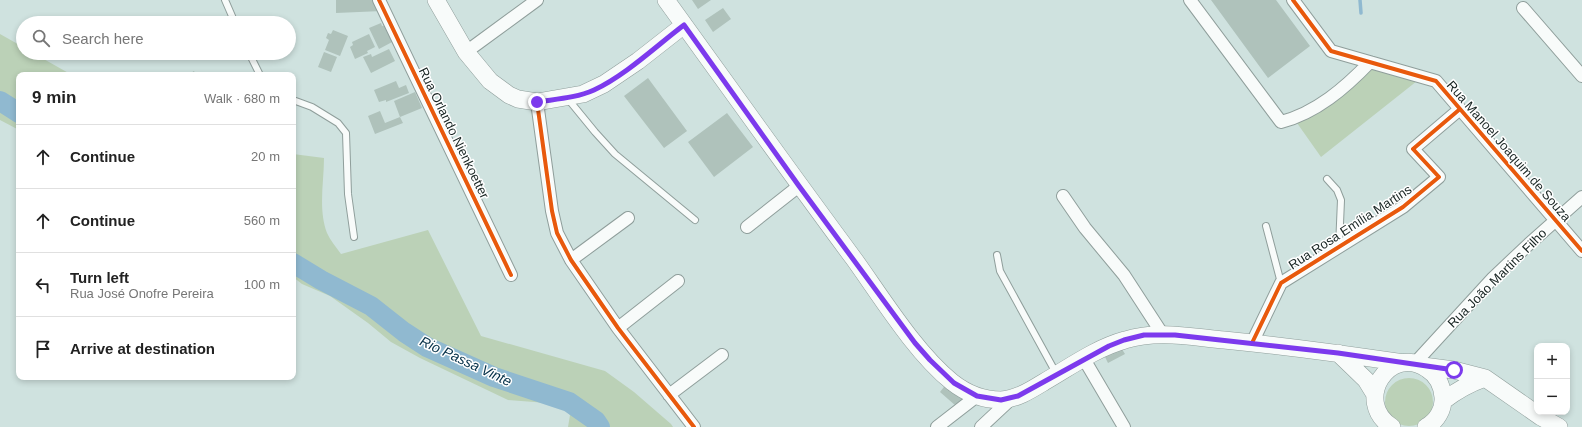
<!DOCTYPE html>
<html lang="en">
<head>
<meta charset="utf-8">
<style>
  :root { --surface:#fff; --page:#f6f6f6; --text:#222; --muted:#767676; --line:#e0e0e0 }
  body { margin:0; font-family:Arial,sans-serif; background:var(--page); color:var(--text) }
  .controls { position:absolute; right:12px; bottom:12px; display:grid; overflow:hidden; border-radius:8px; box-shadow:0 2px 6px #0003 }
  .controls button { width:36px; height:36px; display:grid; place-items:center; padding:0; border:0; border-bottom:1px solid var(--line); background:var(--surface); color:var(--text); font:20px sans-serif }
  .stop { position:absolute; width:12px; height:12px; margin:-9px; border:3px solid #7c3aed; border-radius:50%; background:#fff }
  .stop.end { background:#7c3aed; border-color:#fff; box-shadow:0 1px 4px #0008 }
  .list { margin:0; padding:0; list-style:none }
  h2 { display:flex; justify-content:space-between; align-items:center; height:52px; margin:0; padding:0 16px; font-size:17px }
  h2 small { font-size:13px; font-weight:400; color:var(--muted) }
  .list li { display:grid; grid-template-columns:26px 1fr auto; gap:12px; align-items:center; box-sizing:border-box; height:64px; padding:0 16px; border-top:1px solid var(--line) }
  .list b { display:block; font-size:15px; white-space:nowrap }
  .list p { margin:0; font-size:13px; white-space:nowrap; color:var(--muted) }
  .list em { font-size:13px; font-style:normal; color:var(--muted) }
  .icon { flex:none; width:22px; height:22px; fill:none; stroke:currentColor; stroke-width:2; stroke-linecap:round; stroke-linejoin:round }
  .map { position:relative; flex:none; width:1582px; height:427px; overflow:hidden }
  .search { position:absolute; background:var(--surface); box-shadow:0 2px 6px #0003; left:16px; top:16px; width:280px; height:44px; display:flex; align-items:center; gap:10px; box-sizing:border-box; padding:0 14px; border-radius:22px; color:var(--muted); font-size:15px }
  .panel { position:absolute; background:var(--surface); box-shadow:0 2px 6px #0003; left:16px; top:72px; width:280px; height:308px; border-radius:8px }
  .map>svg:first-child { display:block }
</style>
</head>
<body>
<div class="map">
<svg width="1582" height="427" viewBox="0 0 1582 427">
  <rect width="100%" height="100%" fill="#cfe2df"/>
  <path fill="#bbd1b7" d="M0,34L23,47V53H33L72,75H19V130L0,120Z
    M1372,67L1417,81L1321,157L1297,123Z
    M293,154L324,158C324,182 318,209 327,233C330,240 336,247 341,254L428,230L481,336L605,371L634,392L671,424L673,427H568L570,415L560,404L508,400L420,358L391,342L368,323L330,296L302,284L293,277Z
    M1385 402a24 24 0 1 1 48 0a24 24 0 1 1-48 0Z"/>
  <g fill="none" stroke-linecap="round" stroke-linejoin="round">
    <path stroke="#90b9d0" stroke-width="3.5" d="M1360,0L1361,13"/>
    <path stroke="#90b9d0" stroke-width="20" d="M0,101L19,113
      M293,263L321,280L371,306L404,332L427,347L494,377L569,402L596,421L600,427"/>
  </g>
  <path fill="#afc2bb" d="M336,0H377L382,11L336,13Z
    M692,0H711L698,9Z
    M1211,0H1276L1310,46L1268,78Z
    M723,8L731,19L713,32L705,20Z
    M381,23L382,26L386,25L394,41L379,49L369,28Z
    M333,30L348,36L340,56L325,50L329,40L326,38L328,33L331,34Z
    M369,34L375,47L367,51L368,53L355,59L350,47L353,45L352,42Z
    M389,49L395,61L371,73L363,57L371,54L372,57Z
    M324,52L337,57L331,72L318,67Z
    M193,71L201,75H192Z
    M648,78L687,131L664,148L624,96Z
    M396,81L399,88L406,85L409,93L386,102V100L379,102L374,90Z
    M415,92L422,108L400,117L394,101Z
    M380,111L385,123L400,117L403,123L375,134L368,116Z
    M727,113L753,147L714,177L688,142Z
    M1120,346L1125,354L1108,363L1104,355Z
    M947,383L965,398L956,406L940,392Z"/>
  <g fill="none" stroke-linecap="round" stroke-linejoin="round">
    <g stroke="#8f9e9b" stroke-width="8">
      <path id="lane" d="M225,0L235,23
        M249,53L260,75
        M568,99L595,132L615,154L695,220
        M293,100L312,107L338,123L346,133L348,194L354,237
        M1327,179L1337,190L1341,200L1339,247
        M1266,226L1281,283
        M997,255L1000,271L1056,373"/>
    </g>
    <g stroke="#8f9e9b" stroke-width="14">
      <path id="street" d="M379,0L511,275
        M1190,0L1281,122C1316,113 1345,88 1370,62
        M1293,0L1331,51L1436,81L1582,251
        M1523,8L1582,76
        M466,52L537,0
        M537,102L552,211L557,233L571,260L618,328L694,427
        M1063,196L1085,228L1124,275L1163,335
        M747,227L799,186
        M571,260L628,218
        M618,328L678,281
        M1252,343L1281,283L1403,207L1439,177L1413,149L1460,109
        M1084,359L1124,427
        M1415,363L1493,278L1529,244L1582,197
        M669,395L722,355
        M937,427L977,396
        M981,427L1012,398"/>
    </g>
    <g stroke="#8f9e9b" stroke-width="18">
      <path id="secondary" d="M436,0L466,52L490,81L509,95L518,99L537,102L583,94L604,84L638,61L684,25
        M666,0C729,87 790,173 854,259C882,298 915,352 952,382C966,393 983,400 1001,400C1017,399 1031,390 1044,382C1070,367 1096,348 1125,340C1157,330 1191,337 1224,340C1284,346 1344,354 1404,363
        M1338,353L1366,380L1374,393
        M1423,366L1454,370L1485,378L1541,417L1559,427
        M1443,401C1456,391 1468,384 1485,378
        M1392,427C1352,401 1390,343 1427,369C1437,375 1442,385 1443,397C1444,409 1437,421 1426,427"/>
    </g>
    <use href="#lane" stroke="#f8fbfa" stroke-width="6"/>
    <use href="#street" stroke="#f8fbfa" stroke-width="12"/>
    <use href="#secondary" stroke="#f8fbfa" stroke-width="17"/>
    <g stroke="#fff" stroke-width="6">
      <path id="cycleway" d="M379,0L511,275
        M1293,0L1331,51L1436,81L1582,251
        M537,102L552,211L557,233L571,260L618,328L694,427
        M1252,343L1281,283L1403,207L1439,177L1413,149L1460,109"/>
    </g>
    <use href="#cycleway" stroke="#e8590c" stroke-width="4"/>
  </g>
  <g fill="none" stroke-linecap="round" stroke-linejoin="round">
    <path stroke="#7c3aed" stroke-width="5" d="M537,102C556,99 576,98 594,90C626,75 656,46 684,25L799,186L915,343L930,360L954,383L977,396L1001,400L1018,396L1109,346L1124,340L1144,335H1175L1338,353L1454,370"/>
  </g>
  <g text-anchor="middle" dominant-baseline="central" stroke-width="3" stroke-linejoin="round" paint-order="stroke">
    <g font-size="13" fill="#172422" stroke="#fff">
      <text transform="translate(454 133) rotate(64)">Rua Orlando Nienkoetter</text>
      <text transform="translate(1509 151) rotate(49)">Rua Manoel Joaquim de Souza</text>
      <text transform="translate(1350 227) rotate(-33)">Rua Rosa Emília Martins</text>
      <text transform="translate(1497 278) rotate(-45)">Rua João Martins Filho</text>
    </g>
    <g font-size="14" font-style="italic" fill="#053149" stroke="#fff">
      <text transform="translate(466 361) rotate(25)">Rio Passa Vinte</text>
    </g>
  </g>
</svg>
<div class="controls">
<button>+</button>
<button>−</button>
</div>
<div class="stop" style="left:1454px;top:370px"></div>
<div class="stop end" style="left:537px;top:102px"></div>
<div class="search"><svg class="icon" aria-label="search" viewBox="0 0 24 24"><circle cx="10" cy="10" r="6"/><path d="M15 15l6 6"/></svg>Search here</div>
<section class="panel">
<h2>9 min<small>Walk · 680 m</small></h2>
<ul class="list">
<li><svg class="icon" aria-label="ahead" viewBox="0 0 24 24"><path d="M12 20V5M6 11l6-6 6 6"/></svg><div><b>Continue</b></div><em>20 m</em></li>
<li><svg class="icon" aria-label="ahead" viewBox="0 0 24 24"><path d="M12 20V5M6 11l6-6 6 6"/></svg><div><b>Continue</b></div><em>560 m</em></li>
<li><svg class="icon" aria-label="left" viewBox="0 0 24 24"><path d="M17 20v-9H6M10 6l-5 5 5 5"/></svg><div><b>Turn left</b><p>Rua José Onofre Pereira</p></div><em>100 m</em></li>
<li><svg class="icon" aria-label="arrive" viewBox="0 0 24 24"><path d="M6 21V4h12l-3 4 3 4H6"/></svg><div><b>Arrive at destination</b></div></li>
</ul>
</section>
</div>
</body>
</html>
